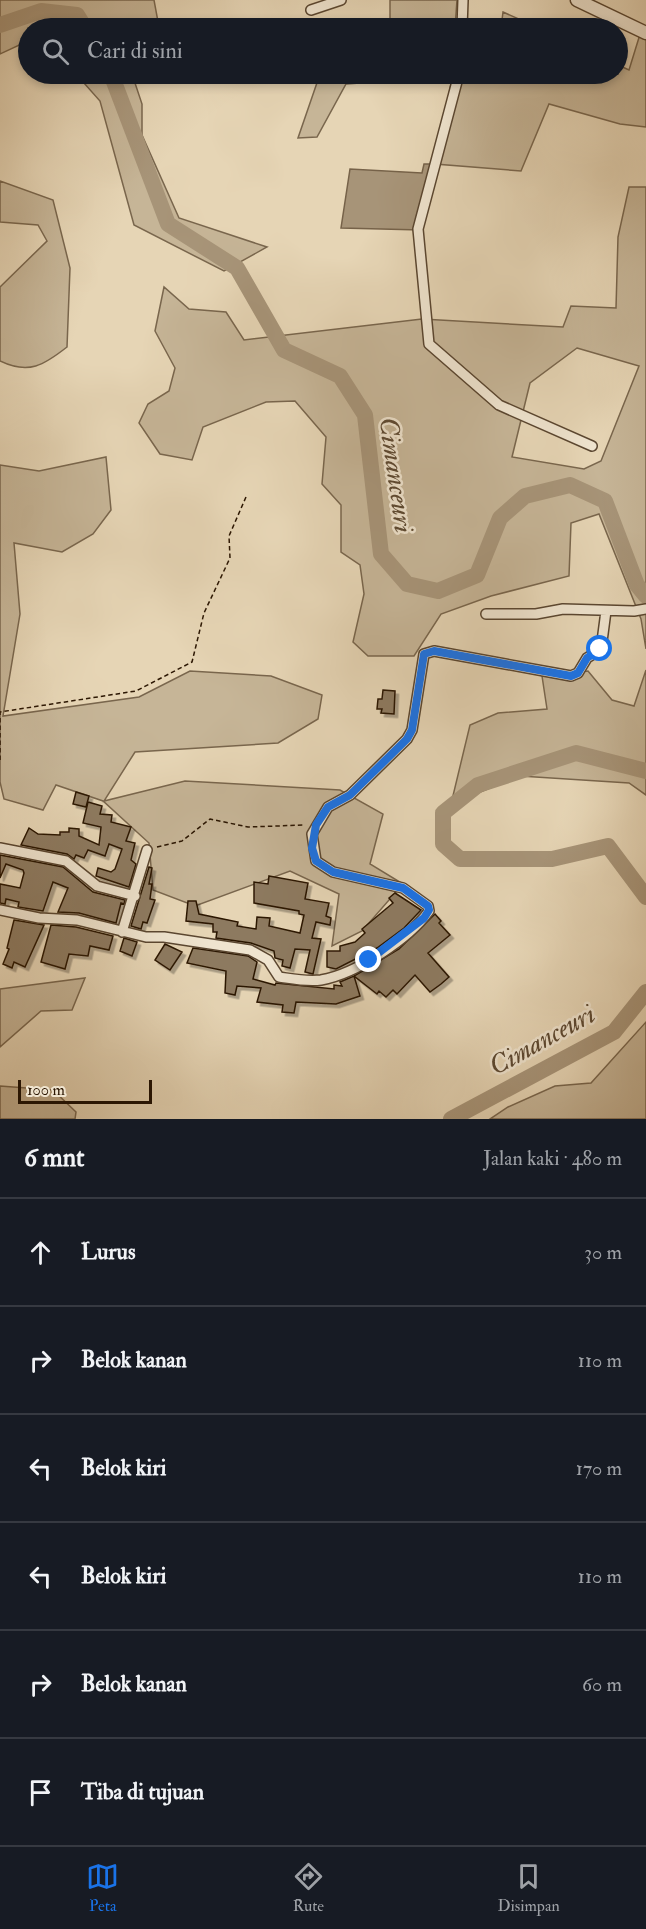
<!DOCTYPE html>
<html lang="id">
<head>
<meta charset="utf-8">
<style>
  :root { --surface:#171b24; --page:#20242c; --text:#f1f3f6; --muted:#9ea1a6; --line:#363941; --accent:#1a73e8 }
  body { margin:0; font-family:"IM FELL Double Pica",serif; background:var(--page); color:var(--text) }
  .scale { position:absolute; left:18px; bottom:15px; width:134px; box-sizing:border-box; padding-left:6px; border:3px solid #2c1703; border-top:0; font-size:16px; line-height:21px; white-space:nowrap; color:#2c1703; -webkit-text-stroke:4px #efe4cf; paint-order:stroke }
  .stop { position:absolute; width:18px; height:18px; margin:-14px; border:4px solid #1a73e8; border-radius:50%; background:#fff }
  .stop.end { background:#1a73e8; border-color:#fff; box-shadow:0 2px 6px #0008 }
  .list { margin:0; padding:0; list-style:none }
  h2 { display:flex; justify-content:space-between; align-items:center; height:78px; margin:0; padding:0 24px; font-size:26px }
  h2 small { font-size:20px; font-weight:400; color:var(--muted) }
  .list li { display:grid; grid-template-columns:39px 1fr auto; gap:18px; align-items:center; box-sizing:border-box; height:108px; padding:0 24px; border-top:2px solid var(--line) }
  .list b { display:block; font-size:22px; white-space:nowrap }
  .list em { font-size:20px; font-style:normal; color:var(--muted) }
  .icon { flex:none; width:33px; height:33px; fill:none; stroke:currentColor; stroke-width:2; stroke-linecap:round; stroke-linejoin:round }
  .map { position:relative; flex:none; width:646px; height:1119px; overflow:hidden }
  .search { position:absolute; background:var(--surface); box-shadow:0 3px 9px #0003; left:18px; right:18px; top:18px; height:66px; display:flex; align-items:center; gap:15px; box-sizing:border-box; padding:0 21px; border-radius:33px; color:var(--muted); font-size:22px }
  .sheet { height:726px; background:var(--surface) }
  nav { display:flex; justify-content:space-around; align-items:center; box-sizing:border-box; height:84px; border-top:2px solid var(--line); background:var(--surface); font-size:16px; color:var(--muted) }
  nav a { display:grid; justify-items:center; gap:3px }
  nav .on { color:var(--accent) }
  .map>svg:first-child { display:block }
</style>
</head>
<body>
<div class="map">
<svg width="646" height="1119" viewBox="0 0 646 1119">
  <defs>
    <filter id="shadow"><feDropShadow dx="3.5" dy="3.5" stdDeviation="0" flood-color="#0004"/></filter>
  </defs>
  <rect width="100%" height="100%" fill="#e6d5b5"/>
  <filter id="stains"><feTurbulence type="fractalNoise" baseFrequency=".00333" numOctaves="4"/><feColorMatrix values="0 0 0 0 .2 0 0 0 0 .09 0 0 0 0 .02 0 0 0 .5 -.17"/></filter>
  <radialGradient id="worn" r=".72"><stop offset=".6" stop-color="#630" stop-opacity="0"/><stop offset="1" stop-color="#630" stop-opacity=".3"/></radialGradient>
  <path fill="#c6b597" stroke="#79664d" stroke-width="1.5" fill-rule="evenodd" d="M0,0H154L159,27L28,28V41L0,54Z
    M390,0H457L455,28H387L390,20Z
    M503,12L539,28H501Z
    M641,31L646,33V127L620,124L549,104L521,171L435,164L453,74H618V65L629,70Z
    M76,74H132L142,104V135L179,218L267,247L224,271L134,225L100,101Z
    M320,74H405L403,80L346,84L317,137L298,138Z
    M0,181L53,200L70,268L67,347C44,365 29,375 0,361V287L47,241L38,225L0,222Z
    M629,187H646V649L641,619L599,514L571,523L569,576L491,596L441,614L414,656H368L353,642L364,594L360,565L341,552V505L322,484L326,437L295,401L266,402L203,427L192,460L160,454L139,423L148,404L169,391L175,368L155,331L164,287L189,309L226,312L244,340L422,319L563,327L571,306L616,308L618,237ZM577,348L639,366L601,461L584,469L512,457L530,383Z
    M106,457L111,510L93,534L62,552L14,543L20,614L3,716L139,697L190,671L271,676L322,695L318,719L278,743L135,752L104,801L185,781L340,790L383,814L370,864L403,884L362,931L332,946L339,894L290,871L195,906L153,890L149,843L103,801L56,785L43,810L4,799L0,782V465L39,471Z
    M646,670V795L629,783L520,776L451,804L470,725L498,713L547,709L542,676L588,671L612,700L634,706Z
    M85,978L72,1010L41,1011L0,1047V989Z
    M646,1022V1119H490L508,1107L555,1086L591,1083Z
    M0,1086L53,1090L76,1112L75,1119H0Z"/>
  <path fill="#a79478" stroke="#766249" stroke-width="1.5" d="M424,164H435L421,230L341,228L350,169L422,173Z"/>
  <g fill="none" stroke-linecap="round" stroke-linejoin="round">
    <path stroke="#a79478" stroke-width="16" d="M0,25L41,11L77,15L85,28
      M111,74L168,224L237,268L284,350L340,376L365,415L381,554L407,584L438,591L477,575L500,518L525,496L570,485L605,501L637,585L646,596
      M646,771L576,753L478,785L443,813V844L460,859H552L608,846L646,897
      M451,1119L614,1032L646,992"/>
  </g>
  <path fill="#8d7a60" stroke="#2c1703" stroke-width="1.5" filter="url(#shadow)" d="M383,690L395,691L394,714L381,713L382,709H377L378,699H382Z
    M76,792L89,796L86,807L73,804Z
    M88,802L102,806L100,814L112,815L111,822L131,827L126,841L135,843L131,860L136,864L129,887L96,876L98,868L111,872L115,869L122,849L109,844L105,856L88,850L84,858L76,855L74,859L67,854L21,845L29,828L38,834L60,835V832H69V828L79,829V836L99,845L101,827L83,823Z
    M0,855L63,867L93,892L125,900L124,904L121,903L116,923L79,913L58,912L68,888L53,882L43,911L18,907L19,902L6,899L5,904L0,903V884L20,888L24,873L23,870L6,864L0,878Z
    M149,867L152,868L149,884H152L150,899L155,900L147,923L143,922L141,929L131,926Z
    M269,876L308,883L305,899L329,903L326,916L331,918L330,925L316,922L312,938L321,939L313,974L305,972L310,950L295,949L290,968L282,966L283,960L275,958L274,951L251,943L216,938L217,932H213V924L186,921L188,901H196L199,914L238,922L237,926L256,929L257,917L270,918L269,926L300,933L304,915L299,914V911L254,903V882L268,884Z
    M395,893L421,910L404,928L377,948L336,969L327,967V951H340V946L355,942L365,933L362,929L393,903L389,898Z
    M435,914L441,921L439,923L450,935L428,953L449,977L441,984L430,992L415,975L397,994L393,990L386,997L379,991L377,994L354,976L399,949Z
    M14,920L44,925L25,967L14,962L12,968L3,964L9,949L7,948Z
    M51,925L76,927L113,936L109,950L90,946L88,956L69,954L65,969L41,962Z
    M124,938L137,942L132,956L120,951Z
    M165,944L182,952L170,970L155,960Z
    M193,948L248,956L257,962L253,979L275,985L276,983L334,989V985L342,986L340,982L354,976L360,996L336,1004L296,1002L294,1013L282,1012L283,1005L257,1002L261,988L237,986L235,995L225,993L226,971L187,963Z"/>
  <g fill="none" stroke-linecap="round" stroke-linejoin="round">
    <g stroke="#5a4630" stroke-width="12">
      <path id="minor" d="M311,10L341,0
        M462,28L463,0
        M459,74L418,229L429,344L499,405L592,446
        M486,614H536L563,609L634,611L646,609
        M0,848L66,861L97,886L135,896
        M0,910L39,918L77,920L146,937H164L250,950L268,960L279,977C293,979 307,982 321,980C356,974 409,939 429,911L428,906L403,888L333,872L316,861L312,834L328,807L350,795L407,739L412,730L424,654L434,651L571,676L578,673L587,658L601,649L606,611
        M122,932L147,850"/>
    </g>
    <g stroke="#5a4630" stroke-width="15">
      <path id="tertiary" d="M577,0L646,33"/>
    </g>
    <path stroke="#2c1703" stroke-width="1.5" stroke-dasharray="4.5 3" stroke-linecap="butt" d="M0,760V712L136,691L192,662L204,613L230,558L229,536L246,497
      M157,847L182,841L210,819L248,827L305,825"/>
    <use href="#minor" stroke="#efe4cf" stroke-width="9"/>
    <use href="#tertiary" stroke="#efe4cf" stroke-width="12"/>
  </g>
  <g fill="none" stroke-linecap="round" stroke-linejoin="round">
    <path stroke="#1a73e8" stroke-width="8" d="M369,960L424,918L429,910L428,906L403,888L333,872L316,861L312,848L316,825L328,807L350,795L407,739L412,730L424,654L434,651L571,676L578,673L587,658L600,649"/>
  </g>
  <g text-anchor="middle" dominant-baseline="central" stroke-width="5" stroke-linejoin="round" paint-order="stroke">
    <g font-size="27" font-style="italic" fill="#5d4932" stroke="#efe4cf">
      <text transform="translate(396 475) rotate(82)">Cimanceuri</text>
      <text transform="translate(542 1040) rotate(-29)">Cimanceuri</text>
    </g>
  </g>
  <rect width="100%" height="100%" filter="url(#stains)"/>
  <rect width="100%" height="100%" fill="url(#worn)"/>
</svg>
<div class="scale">100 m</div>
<div class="stop" style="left:600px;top:649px"></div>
<div class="stop end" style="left:369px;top:960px"></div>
<div class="search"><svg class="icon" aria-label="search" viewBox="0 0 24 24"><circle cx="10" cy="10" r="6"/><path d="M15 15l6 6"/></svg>Cari di sini</div>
</div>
<section class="sheet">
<h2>6 mnt<small>Jalan kaki · 480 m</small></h2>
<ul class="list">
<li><svg class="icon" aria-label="ahead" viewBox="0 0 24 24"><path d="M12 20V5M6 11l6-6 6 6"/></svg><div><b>Lurus</b></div><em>30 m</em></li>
<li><svg class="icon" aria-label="right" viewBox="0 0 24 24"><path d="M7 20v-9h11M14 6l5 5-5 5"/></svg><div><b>Belok kanan</b></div><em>110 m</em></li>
<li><svg class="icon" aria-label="left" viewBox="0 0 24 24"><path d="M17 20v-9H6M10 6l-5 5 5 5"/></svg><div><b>Belok kiri</b></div><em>170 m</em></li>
<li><svg class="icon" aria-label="left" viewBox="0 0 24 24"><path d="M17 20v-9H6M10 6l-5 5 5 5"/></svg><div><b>Belok kiri</b></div><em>110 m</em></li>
<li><svg class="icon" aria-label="right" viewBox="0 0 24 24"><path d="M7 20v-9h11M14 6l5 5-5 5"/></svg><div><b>Belok kanan</b></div><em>60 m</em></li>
<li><svg class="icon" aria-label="arrive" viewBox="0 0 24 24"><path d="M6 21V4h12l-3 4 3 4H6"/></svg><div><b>Tiba di tujuan</b></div></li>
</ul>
</section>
<nav>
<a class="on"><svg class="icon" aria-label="map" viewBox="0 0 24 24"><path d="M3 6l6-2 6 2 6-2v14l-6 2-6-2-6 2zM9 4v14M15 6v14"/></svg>Peta</a>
<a><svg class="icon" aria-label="directions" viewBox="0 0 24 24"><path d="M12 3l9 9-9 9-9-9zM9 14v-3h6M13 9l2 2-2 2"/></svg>Rute</a>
<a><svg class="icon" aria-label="saved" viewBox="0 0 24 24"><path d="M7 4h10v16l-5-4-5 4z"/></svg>Disimpan</a>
</nav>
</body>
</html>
